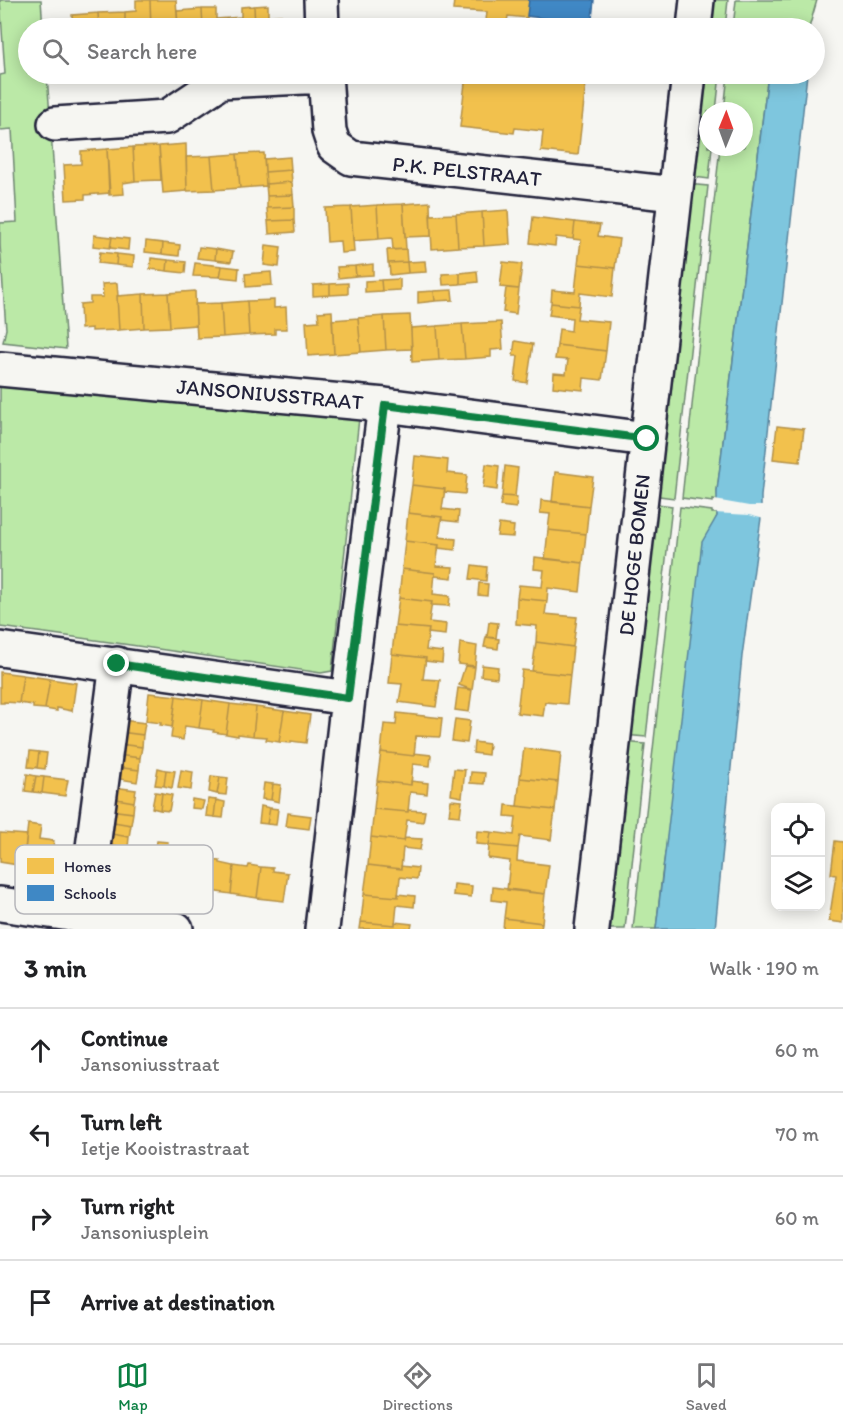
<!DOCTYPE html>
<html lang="en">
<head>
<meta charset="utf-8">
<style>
  :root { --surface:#fff; --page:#f2f2f2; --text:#202124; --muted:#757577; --line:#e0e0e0; --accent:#0b8043 }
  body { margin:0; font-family:Itim,sans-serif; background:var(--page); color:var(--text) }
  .controls { position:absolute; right:18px; bottom:18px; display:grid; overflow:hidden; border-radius:12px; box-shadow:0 3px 15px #0003 }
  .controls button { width:54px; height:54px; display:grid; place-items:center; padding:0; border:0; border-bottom:2px solid var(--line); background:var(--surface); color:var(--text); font:30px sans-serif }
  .compass { position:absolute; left:699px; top:102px; width:54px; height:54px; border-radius:50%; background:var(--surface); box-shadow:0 3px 15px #0003; rotate:1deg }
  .stop { position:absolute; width:18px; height:18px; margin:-14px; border:4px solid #0b8043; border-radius:50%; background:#fff }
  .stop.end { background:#0b8043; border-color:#fff; box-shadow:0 2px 6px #0008 }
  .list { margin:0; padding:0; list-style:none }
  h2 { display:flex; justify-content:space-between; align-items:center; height:78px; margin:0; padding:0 24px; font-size:26px }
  h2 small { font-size:20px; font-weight:400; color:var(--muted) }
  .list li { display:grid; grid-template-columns:39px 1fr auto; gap:18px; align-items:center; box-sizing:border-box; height:84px; padding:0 24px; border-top:2px solid var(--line) }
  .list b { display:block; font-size:22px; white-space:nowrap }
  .list p { margin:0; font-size:20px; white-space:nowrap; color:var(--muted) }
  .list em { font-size:20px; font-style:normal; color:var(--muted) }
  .icon { flex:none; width:33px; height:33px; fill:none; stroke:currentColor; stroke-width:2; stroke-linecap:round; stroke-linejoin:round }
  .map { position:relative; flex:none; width:843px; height:929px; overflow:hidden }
  .search { position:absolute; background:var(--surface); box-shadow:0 3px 15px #0003; left:18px; right:18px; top:18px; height:66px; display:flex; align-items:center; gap:15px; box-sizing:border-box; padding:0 21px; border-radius:33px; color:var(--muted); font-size:22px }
  .sheet { height:414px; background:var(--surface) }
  nav { display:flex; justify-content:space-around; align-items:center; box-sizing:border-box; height:84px; border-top:2px solid var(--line); background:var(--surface); font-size:16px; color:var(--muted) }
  nav a { display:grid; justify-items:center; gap:3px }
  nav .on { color:var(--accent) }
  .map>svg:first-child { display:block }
</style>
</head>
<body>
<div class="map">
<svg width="843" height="929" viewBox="0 0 843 929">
  <rect width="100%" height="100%" fill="#f6f6f2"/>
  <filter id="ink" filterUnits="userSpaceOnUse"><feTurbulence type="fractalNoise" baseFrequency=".0167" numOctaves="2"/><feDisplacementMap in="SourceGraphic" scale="12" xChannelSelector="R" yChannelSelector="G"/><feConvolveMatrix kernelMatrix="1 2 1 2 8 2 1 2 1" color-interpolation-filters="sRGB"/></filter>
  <g filter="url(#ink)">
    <path fill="#bbe9a7" stroke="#6e8671" stroke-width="1.5" d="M0,0H41L43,28H28V74H47L66,349L3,342L6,329L0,245V223L17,222L12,129L0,130V75L5,74Z
      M707,0H728L725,28H704Z
      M736,0H817L809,28H806L803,25L781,24L778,28H733Z
      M699,74H720L716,111H708V147H712L709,179L687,176Z
      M728,74H768L717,491L718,501L713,500V502L682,498L720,147H744V111H724Z
      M686,184L708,186L674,498L652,495Z
      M0,380L359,418L332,671L321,673C214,657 107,641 0,627Z
      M650,503L672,506L646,737L624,735Z
      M680,507L712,511V513H717V516L712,527L662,875L656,929H633Z
      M623,742L645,744L625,929H602Z"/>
    <path fill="#7ec6de" stroke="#59849d" stroke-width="1.5" d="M768,74H807L761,496V518L742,656L715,929H656L702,542L717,516V491Z"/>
    <path fill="#f6f6f2" d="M715,500L749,506H763L764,519L749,515L714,513Z"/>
    <path fill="#f2c14e" stroke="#b49148" stroke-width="1.5" d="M136,0H150L151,28H125V12L136,11Z
      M150,0H176L178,28H151Z
      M454,0H529L527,18L508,16L506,28H485L487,12L453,10Z
      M268,5V16L281,15L282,28H255L254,6Z
      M254,6L255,28H230L229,18L241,17V7Z
      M202,9H216V19L229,18L230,28H203Z
      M202,9L203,28H178L177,11Z
      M125,12V28H99L98,13Z
      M98,13L99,28H73L72,15Z
      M545,18L557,20L556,28H544Z
      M466,74H587L578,155L541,151L543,131L515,128L514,133L460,127Z
      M186,144L187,191L163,193L159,146Z
      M159,146L161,180L135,181L133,147Z
      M133,147L135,181L123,183L124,194L109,195L107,149Z
      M107,149L110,193L85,195V199L66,200L64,165L81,164V151Z
      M264,153L266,186L240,188L237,154Z
      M237,154L240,188L214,190L211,156Z
      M211,156L214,190L187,191L186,157Z
      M290,157L291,170L265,172L264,159Z
      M291,170L292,182L266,184L265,172Z
      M292,182L293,195L267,196L266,184Z
      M293,195L294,207L267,208V196Z
      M430,202L431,236L405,237L403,204Z
      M403,204L406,249L393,250L392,238L379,239L377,205Z
      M377,205L379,239L353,241L351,207Z
      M294,207V220L268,221L267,208Z
      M351,207L354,252L341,253L340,241L327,242L325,208Z
      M508,210L510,244L484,246L482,212Z
      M482,212L484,246L458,247L456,214Z
      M456,214L458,247L432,249L430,215Z
      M533,217L575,222L573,239L556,237L555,246L530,243Z
      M294,220L295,232L269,234L268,221Z
      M575,222L600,225L598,236L619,239L615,268L578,264L581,240L573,239Z
      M94,235L112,237L110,248L93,246Z
      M112,237L129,239L128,250L110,248Z
      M146,241L163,243L162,254L145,252Z
      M163,243L180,245L179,256L162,254Z
      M266,245L281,247L279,267L264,265Z
      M199,247L216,249L215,260L197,258Z
      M216,249L233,252L231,262L215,260Z
      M406,249L407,262L388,263L387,250Z
      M100,252L117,254L116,265L98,263Z
      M117,254L134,256L133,267L116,265Z
      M151,258L168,260L167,271L150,269Z
      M168,260L186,262L185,273L167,271Z
      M425,261L426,272L408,273L407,262Z
      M407,262L408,273L390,275L389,263Z
      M503,262L522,264L519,289L500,287Z
      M195,263L222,266L220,277L193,276Z
      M373,264V275L356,276L355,266Z
      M578,264L615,268L612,297L580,293L579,306L551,303L552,290L575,292Z
      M222,266L239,268L238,279L220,277Z
      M355,266L356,276L338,278L337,267Z
      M477,271L478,282L460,284V273Z
      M271,272L272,285L246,287L245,274Z
      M460,273V284L443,285L442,274Z
      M400,279V290L382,291L381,280Z
      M381,280L382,291L365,292V281Z
      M117,283L118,296H117L119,330L92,331V328L81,329L80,304L90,303V297H103L102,284Z
      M348,283V294L330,295V284Z
      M330,284V295L313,296V285Z
      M506,288L519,289L516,314L503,312Z
      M452,290L453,300L435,301L434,291Z
      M195,291L196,325L170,327L168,293Z
      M434,291L435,301L418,303V292Z
      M168,293L170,327L144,328L143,294Z
      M143,294L144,328L119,330L117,296Z
      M274,300V308L286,307L287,329H275V334L249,335L247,301Z
      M247,301L249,335L223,337L221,303Z
      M221,303L223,337L197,338L195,304Z
      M551,303L579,306L577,319L609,322L606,351L557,345L559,329L571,331L572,318L549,315Z
      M332,311L334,354L308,356L306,322L319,321L318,312Z
      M410,315L412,349L386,350L384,316Z
      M384,316L386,350L361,352L358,318Z
      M358,318L361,352L334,354L332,320Z
      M501,322L503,349L491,350V357L465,359L462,324Z
      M462,324L465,359L439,360L437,326Z
      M437,326L439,360L412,362L411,328Z
      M515,341L533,344L527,383L515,381L518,356H513Z
      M557,345L606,351L602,380L584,378L583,390L553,387L554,373L566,374L568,360L555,359Z
      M777,426L804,429L800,462L773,459Z
      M415,456L448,460L447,473L467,475L465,494L444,492L445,489L412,485Z
      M486,464L499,466L497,490L483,488Z
      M505,466L518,468L515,497L502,496Z
      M555,472L593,477L589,506L552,502Z
      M412,485L445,489L442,509L459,511L458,522L441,520L442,517L408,513Z
      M502,496L517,497L516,508L500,506Z
      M541,500L589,506L586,534L548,530L550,514L540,513Z
      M408,513L442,517L439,537L456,539L455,550L438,548L439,545L405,541Z
      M499,524L514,526L513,537L497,536Z
      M548,530L586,534L583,563L545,559Z
      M405,541L439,545L436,566L453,567L452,578L435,576V573L402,569Z
      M535,557L583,563L580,592L548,588L547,601L517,598L519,585L542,587L544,570L534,569Z
      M472,565L487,567L486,581L470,579Z
      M402,569L435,573L433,594L450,596L449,606L431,605L432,602L399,598Z
      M479,583L488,584L487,596L478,595Z
      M399,598L432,602L429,622L446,624L445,635L428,633L429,629L395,626Z
      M517,598L547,601L545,614L577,617L573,647L536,642L537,626L516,624Z
      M489,622L498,623L496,638L487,637Z
      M395,626L429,629L426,650L443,652L442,663L425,661L426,658L392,654Z
      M486,637L499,639L498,649L484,647Z
      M536,642L573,647L570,675L532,671Z
      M460,643L477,646L475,666L458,664Z
      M392,654L426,658L423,679L440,680L436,707L399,702L402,684L389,683Z
      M482,665L498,667L497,678L481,676Z
      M465,666L475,667L472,690L459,685Z
      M522,670L570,675L567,704L545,702L543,716L517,713Z
      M0,672L23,675L19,703L4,702V703H0Z
      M23,675L50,679L45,709L33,708V705L19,703Z
      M50,679L76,683L72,711L57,708V711L45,709Z
      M458,688L472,690L469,712L455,710Z
      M149,693L176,696L172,727L160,725L161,723L146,721Z
      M176,696L203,700L199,728L185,726L183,740L171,738Z
      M203,700L230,704L226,734L213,732L214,730L199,728Z
      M230,704L256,707L253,736L238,734V736L226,734Z
      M256,707L284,711L279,742L266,740L267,737L253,736Z
      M284,711L310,715L306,743L291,741V743L279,742Z
      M397,713L442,718L440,737L416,736L414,756L381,752L384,724L396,725Z
      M455,719L470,721L467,743L452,741Z
      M122,720L145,723L143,735L120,732Z
      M120,732L143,735L142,747L119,744Z
      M474,742L489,744L488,755L473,753Z
      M119,744L142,747L140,758L117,755Z
      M524,748L561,753L558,782L520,778Z
      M30,751L39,752L37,768L28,767Z
      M39,752L47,753L45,769L37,768Z
      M381,752L414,756V753L431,755L430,766L413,764L411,785L377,781Z
      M117,755L140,758L139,770L115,767Z
      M115,767L139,770L137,782L114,778Z
      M158,768L166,770L164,786L155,785Z
      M454,769L465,770L462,797L451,795Z
      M166,770L175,771L172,788L164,786Z
      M181,770L193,772L191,790L178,788Z
      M471,772L485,773L484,784L470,783Z
      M27,774L36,776L33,792L25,791Z
      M36,776L44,777L42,793L33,792Z
      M211,776L220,777L217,794L209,792Z
      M44,777L68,780L65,796L42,793Z
      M220,777L228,778L226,795L217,794Z
      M520,778L558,782L555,810L517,806Z
      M377,781L411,785V781L428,783L427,794L410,792L408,812L374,809Z
      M264,783L273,784L271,800L262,799Z
      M273,784L281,785L279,802L271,800Z
      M113,787L136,790L134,802L111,798Z
      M155,792L162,793L160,810L152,808Z
      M162,793L172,795L169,811L160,810Z
      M111,798L134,802L133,813L109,810Z
      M192,799L204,801L202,809L191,808Z
      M208,799L216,800L214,817L206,816Z
      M216,800L225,802L223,818L214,817Z
      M451,800L462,801L460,816L449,815Z
      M506,805L555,810L551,840L520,836L518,848L489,845L491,832L514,835L516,817L505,816Z
      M261,806L270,808L267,824L259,823Z
      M270,808L278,809L276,825L267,824Z
      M374,809L408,812V810L425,811L423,822L407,820L404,841L371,837Z
      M109,810L133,813L131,825L108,821Z
      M288,813L311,816L309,829L286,826Z
      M108,821L131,825L129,837L106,833Z
      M28,824L41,826L39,839L54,841L50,869L23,866Z
      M477,831L491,832L489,845L476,844Z
      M0,833L27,835L23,866L0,862Z
      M106,833L129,837L128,848L104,845Z
      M371,837L404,841L405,838L422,839L420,850L403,848L401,869L368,865Z
      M157,841L168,842L166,856L181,858L177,887L150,883Z
      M835,841L843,842V923L829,921L836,875L831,874Z
      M489,845L518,848L517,861L549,865L545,894L507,890L510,861L488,858Z
      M208,860L220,861V863L234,866L231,894L203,890Z
      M249,865L261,867L257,898L231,894L234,866L248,868Z
      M368,865L401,869V866L418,868L417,879L400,877L398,897L364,894Z
      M261,867L273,868V871L288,873L284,901L257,898Z
      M454,884L472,886L471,897L453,895Z
      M493,887L545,894L542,923L504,918L506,902L492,900Z
      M364,894L398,897V894L415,896L414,907L397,905L395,925L361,922Z
      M504,918L542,923L541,929H503Z
      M361,922L395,925V922L412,924L411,929H360Z"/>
    <path fill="#3f88c5" stroke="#36699c" stroke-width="1.5" d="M529,0H594L591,28H556L557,20L527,16Z"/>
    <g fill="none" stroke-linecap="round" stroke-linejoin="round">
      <g stroke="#22223b" stroke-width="38">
        <path id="minor" d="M321,0L322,28
          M694,28L697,0
          M325,74L329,131L334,146L351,158L675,194
          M55,124L167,117L221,81L325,76
          M0,369L385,405L647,439
          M0,649L348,698
          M0,904L176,929
          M84,916L117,664
          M322,929L348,698L385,405
          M592,929L689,74"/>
      </g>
      <use href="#minor" stroke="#f6f6f2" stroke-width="33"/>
    </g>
  </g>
  <g fill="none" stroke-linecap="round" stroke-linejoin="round" filter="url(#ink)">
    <path stroke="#0b8043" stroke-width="8" d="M117,664L348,698L385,405L647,439"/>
  </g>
  <g text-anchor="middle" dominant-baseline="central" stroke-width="6" stroke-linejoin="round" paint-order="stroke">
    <g font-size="21" fill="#22223b" stroke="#f6f6f2">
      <text transform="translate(467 171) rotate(6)">P.K. PELSTRAAT</text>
      <text transform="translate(270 394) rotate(5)">JANSONIUSSTRAAT</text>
      <text transform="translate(634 555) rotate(-84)">DE HOGE BOMEN</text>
    </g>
  </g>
  <rect x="15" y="845" width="198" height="69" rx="9" fill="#f6f6f2" stroke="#b6b6bb" stroke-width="1.5"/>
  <rect x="27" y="858" width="27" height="16" fill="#f2c14e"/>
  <rect x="27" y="885" width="27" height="16" fill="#3f88c5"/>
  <g font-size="16" fill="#22223b">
    <text x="64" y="872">Homes</text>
    <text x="64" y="899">Schools</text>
  </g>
</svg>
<div class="controls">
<button><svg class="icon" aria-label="locate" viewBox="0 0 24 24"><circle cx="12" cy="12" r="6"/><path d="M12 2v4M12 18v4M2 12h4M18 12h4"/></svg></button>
<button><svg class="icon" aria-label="layers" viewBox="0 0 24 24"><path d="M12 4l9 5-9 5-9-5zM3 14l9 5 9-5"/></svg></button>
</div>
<svg class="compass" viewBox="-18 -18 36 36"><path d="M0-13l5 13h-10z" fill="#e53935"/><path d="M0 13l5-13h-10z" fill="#757577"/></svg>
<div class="stop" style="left:647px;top:439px"></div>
<div class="stop end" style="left:117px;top:664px"></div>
<div class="search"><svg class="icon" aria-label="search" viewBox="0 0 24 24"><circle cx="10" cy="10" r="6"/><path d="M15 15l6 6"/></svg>Search here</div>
</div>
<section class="sheet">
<h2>3 min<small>Walk · 190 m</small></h2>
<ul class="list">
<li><svg class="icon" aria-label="ahead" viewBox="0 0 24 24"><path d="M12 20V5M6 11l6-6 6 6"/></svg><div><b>Continue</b><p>Jansoniusstraat</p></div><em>60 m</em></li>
<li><svg class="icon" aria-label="left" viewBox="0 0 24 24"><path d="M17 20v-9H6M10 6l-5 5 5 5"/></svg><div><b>Turn left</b><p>Ietje Kooistrastraat</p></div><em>70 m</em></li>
<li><svg class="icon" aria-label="right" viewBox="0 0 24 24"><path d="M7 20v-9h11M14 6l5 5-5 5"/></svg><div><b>Turn right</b><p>Jansoniusplein</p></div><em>60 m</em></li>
<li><svg class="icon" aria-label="arrive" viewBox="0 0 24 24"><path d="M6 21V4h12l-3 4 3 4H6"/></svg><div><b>Arrive at destination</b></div></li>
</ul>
</section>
<nav>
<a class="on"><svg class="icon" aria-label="map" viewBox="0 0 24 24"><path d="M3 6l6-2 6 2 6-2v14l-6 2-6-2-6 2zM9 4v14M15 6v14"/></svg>Map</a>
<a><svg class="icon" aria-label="directions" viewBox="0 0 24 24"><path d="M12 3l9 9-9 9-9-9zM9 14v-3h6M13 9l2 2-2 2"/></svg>Directions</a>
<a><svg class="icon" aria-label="saved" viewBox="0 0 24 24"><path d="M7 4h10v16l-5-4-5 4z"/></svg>Saved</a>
</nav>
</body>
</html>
